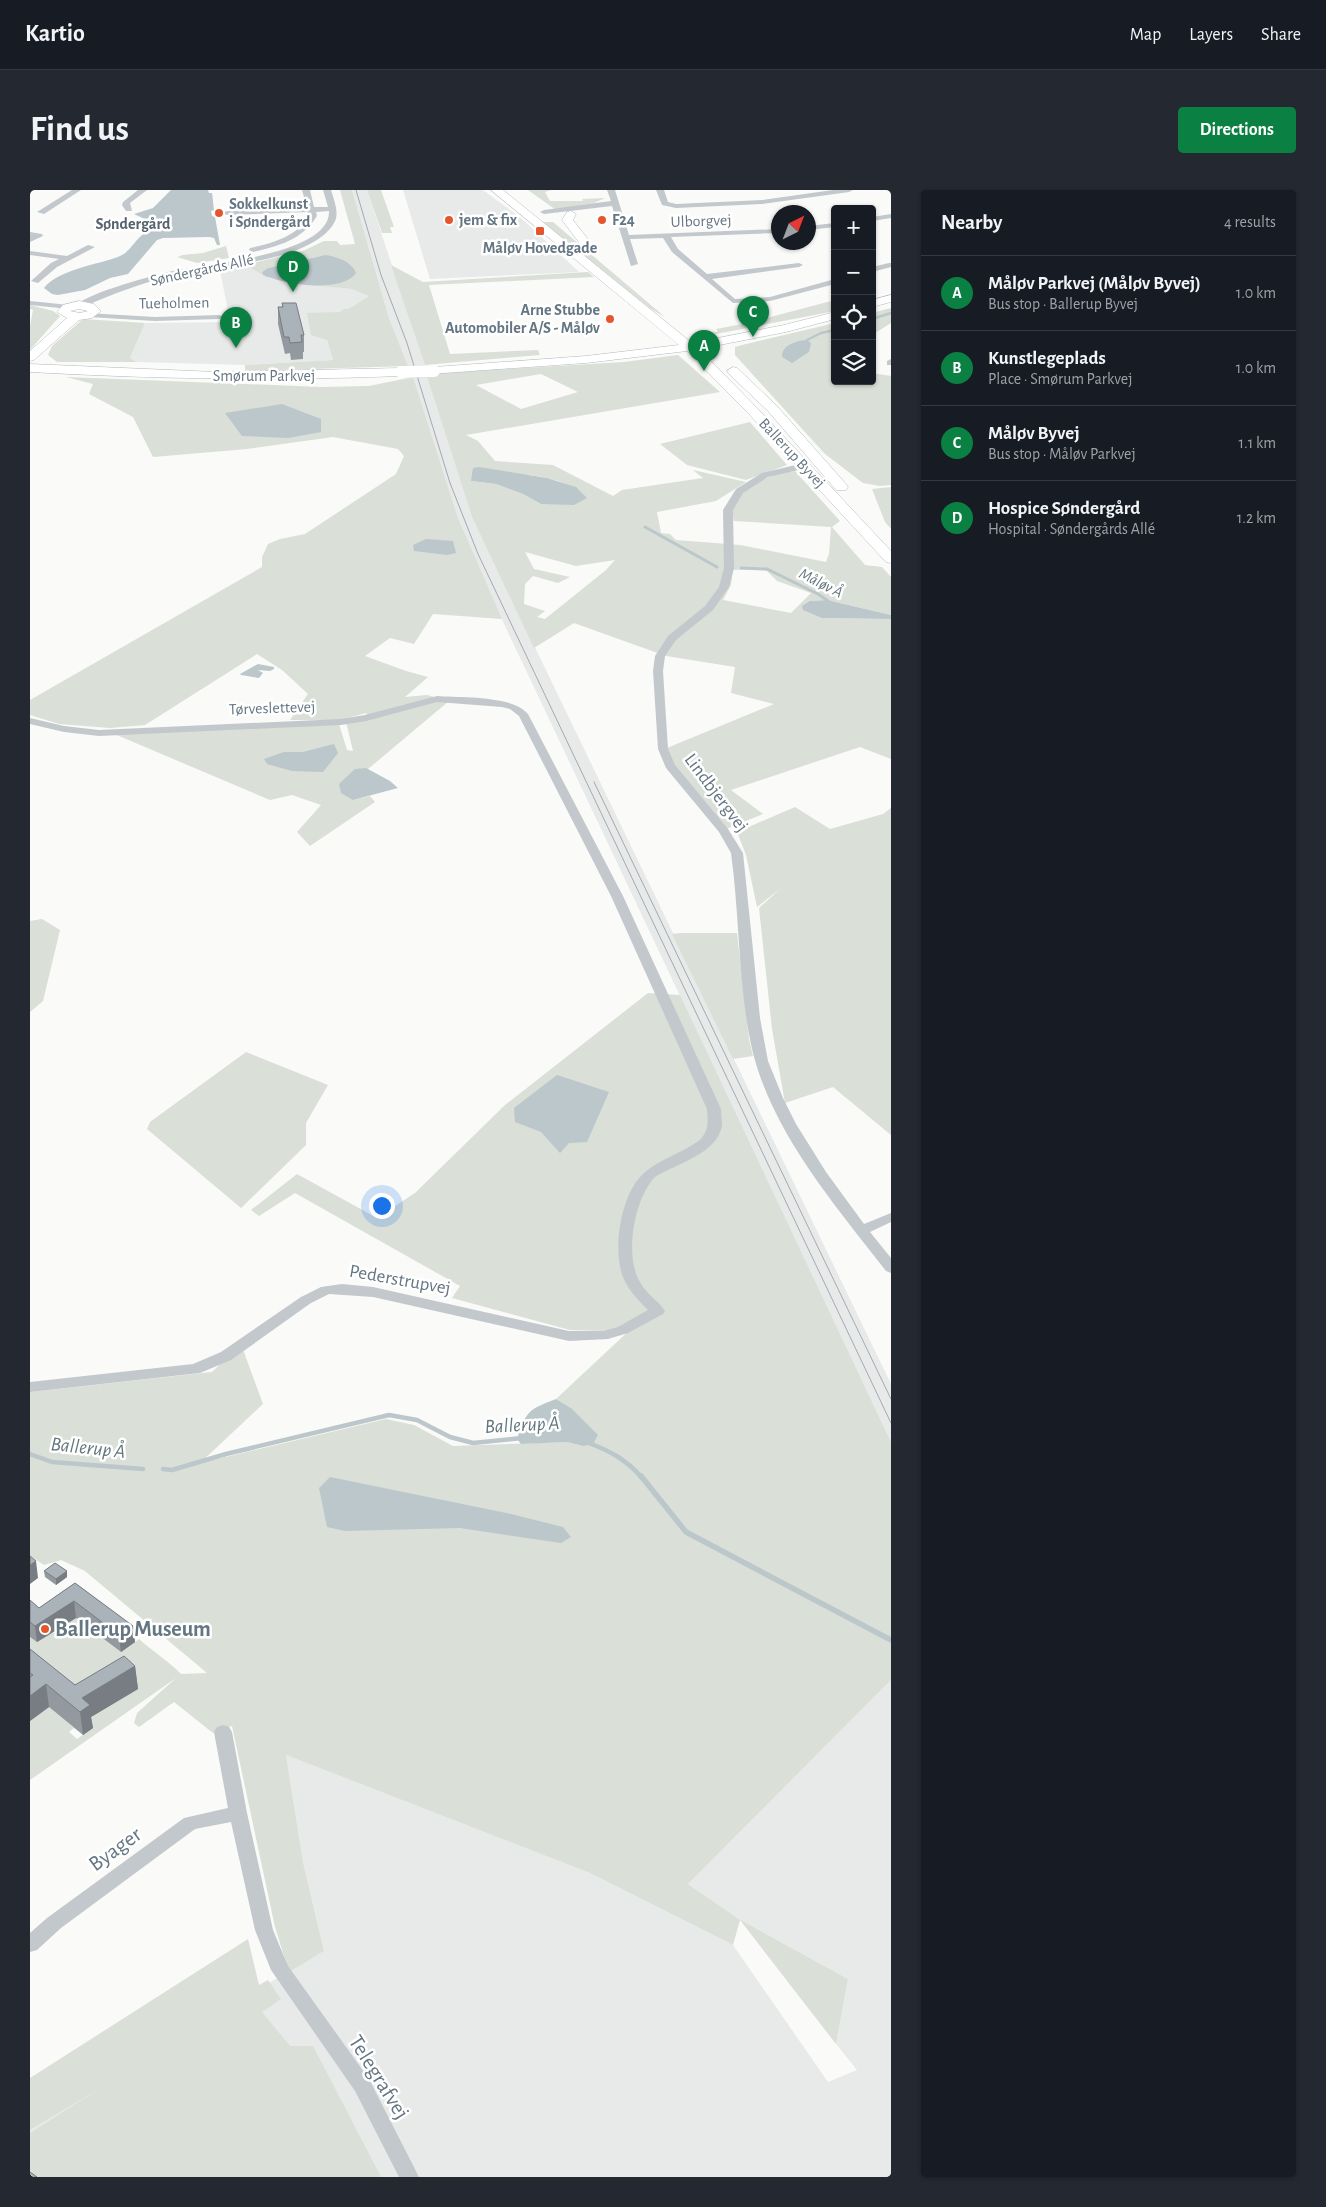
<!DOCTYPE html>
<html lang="en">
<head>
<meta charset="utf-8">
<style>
  :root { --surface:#171b24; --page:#242831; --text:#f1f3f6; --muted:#9ea1a6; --line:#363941; --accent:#0b8043 }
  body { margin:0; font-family:"Alegreya Sans",sans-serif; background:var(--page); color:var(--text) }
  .controls { position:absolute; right:15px; top:15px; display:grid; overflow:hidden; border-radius:5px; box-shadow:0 1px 4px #0004 }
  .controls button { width:45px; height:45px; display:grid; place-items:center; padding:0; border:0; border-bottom:1px solid var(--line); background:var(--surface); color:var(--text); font:25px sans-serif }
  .compass { position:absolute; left:741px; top:15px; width:45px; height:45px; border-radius:50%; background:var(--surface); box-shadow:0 1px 4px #0004; rotate:42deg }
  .you { position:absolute; left:351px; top:1015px; width:18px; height:18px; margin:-12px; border:4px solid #fff; border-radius:50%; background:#1a73e8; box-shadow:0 0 0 8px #1a73e833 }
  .badge { display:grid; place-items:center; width:32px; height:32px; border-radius:50%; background:var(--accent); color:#fff; font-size:16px; font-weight:700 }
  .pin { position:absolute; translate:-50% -41px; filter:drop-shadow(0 1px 2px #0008) }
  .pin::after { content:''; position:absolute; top:26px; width:18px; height:15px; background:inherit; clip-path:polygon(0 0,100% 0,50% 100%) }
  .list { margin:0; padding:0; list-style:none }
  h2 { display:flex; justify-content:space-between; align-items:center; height:65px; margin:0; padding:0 20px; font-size:21px }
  h2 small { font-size:16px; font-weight:400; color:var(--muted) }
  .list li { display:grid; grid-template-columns:32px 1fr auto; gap:15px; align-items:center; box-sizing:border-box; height:75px; padding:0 20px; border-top:1px solid var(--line) }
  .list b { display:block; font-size:19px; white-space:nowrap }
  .list p { margin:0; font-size:16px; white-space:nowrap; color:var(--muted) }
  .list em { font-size:16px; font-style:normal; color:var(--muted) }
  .icon { flex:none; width:28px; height:28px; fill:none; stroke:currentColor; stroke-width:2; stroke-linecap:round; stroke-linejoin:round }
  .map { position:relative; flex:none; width:861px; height:1987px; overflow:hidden; border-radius:5px }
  header { display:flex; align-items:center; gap:30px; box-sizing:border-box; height:70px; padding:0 25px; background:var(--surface); border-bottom:1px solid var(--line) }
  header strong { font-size:24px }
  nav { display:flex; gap:28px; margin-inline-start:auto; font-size:18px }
  .intro { display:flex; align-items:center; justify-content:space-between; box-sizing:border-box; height:120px; padding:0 30px }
  h1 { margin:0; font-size:35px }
  .button { padding:12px 22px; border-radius:5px; background:var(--accent); color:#fff; font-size:18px; font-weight:700 }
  main { display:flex; gap:30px; padding:0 30px }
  aside { flex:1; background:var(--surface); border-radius:5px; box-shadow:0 1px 4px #0004 }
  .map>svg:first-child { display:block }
</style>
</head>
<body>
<header>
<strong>Kartio</strong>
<nav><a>Map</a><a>Layers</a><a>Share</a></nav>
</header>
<div class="intro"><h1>Find us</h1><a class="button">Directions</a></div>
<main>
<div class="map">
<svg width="861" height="1987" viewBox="0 0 861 1987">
  <rect width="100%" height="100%" fill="#fafaf8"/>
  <path fill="#e8e9e9" d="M322,0H337L395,175L378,176L359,128Z
    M373,0H453L492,29L549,82L400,89Z
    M215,75L242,89L321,99L339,106L320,118L314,119L297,150L303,170L215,175L107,172L100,168L115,133L200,132L190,80Z
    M396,184L442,327L861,1194V1252L459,402L428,328L382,185Z
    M861,1490V1987H0V1940L230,1798L294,1761L273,1672L256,1565L560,1683L703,1755L798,1892L827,1880L806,1854L818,1789L709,1729L658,1694Z"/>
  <path fill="#dadfd7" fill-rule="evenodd" d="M310,0H322L359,128L378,176L215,181V175L303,170L297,150L281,145L277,123L310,122L314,119L320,118L339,106L321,99L282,95L308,93L295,65L238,78L232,82L233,85L215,75L273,61L294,51H307L310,55L325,54Z
    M337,0H351L364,37H360L362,43H352Z
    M498,0H521L515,2L520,11H553L552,9L575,8L564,13L526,20Z
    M512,32H523L635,127L621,119Z
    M196,56L199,68L167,73L147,67L153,65L173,63Z
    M361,75L393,92L558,82L564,87L399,95L420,164L508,160L510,165L395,175Z
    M805,110V121L686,144L682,142H688L686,139L718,133Z
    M0,115L23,121L30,126L0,160V136L3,120L0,119Z
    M861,118V133L842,145V123Z
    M53,129L115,133L100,168L107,172H27L18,165L22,156Z
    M805,133V191H842V183L861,186V295L850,296L833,293L795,264L705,165V157L712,155Z
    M648,165L690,202L436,245L448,251L465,271L523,275L583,306L592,300L673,288L663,280L716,292L686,311L627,322L631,343L640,344L646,350L710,355L796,372L799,364L801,337L704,331C703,327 702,322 703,319C710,295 743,283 765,281L810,331L802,337L835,375L852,377L861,387V425L797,410L780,411L792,428L861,429V569L830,557L701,600L733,624L696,639L643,575L637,558L744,514L701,503L705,477L636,466L544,433L504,458L442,327L396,184L594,172ZM511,184L548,202L491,219L446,195ZM499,285C520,288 542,292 556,308L511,314L493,304L466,294L441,291ZM495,362L546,376L585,370L576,380L515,429L507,427L515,421L494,414L495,394L503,386L528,393L540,387L504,379ZM727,379L737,381L747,391L781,403L761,423L693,410L701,395L703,380Z
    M36,187L291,197L339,196L383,187L428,328L472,429L403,424L384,454L360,448L335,466L376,481L398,487L375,507L397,505L419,511L338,579L335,578L323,610L340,606L345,612L280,656L267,642L291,615L262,605L240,610L82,543L309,534L317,560L323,561L316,532L338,528L336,523L310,530H260L278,504L252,480L227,464L115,535L80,538L29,534L0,525V510L232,377V367L238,354L250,349L275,344L366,284L374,266L368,259L303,247L217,259L123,267L103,227L59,204L63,194Z
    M720,232L757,275L716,290L657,275L630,254Z
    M861,297V339L855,332L842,299Z
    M765,617L800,639L853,624L861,618V945L803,897L755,913L742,839L729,718L751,698L727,717L716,665L707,642Z
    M12,729L30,740L13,811L0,822V731Z
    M651,743H707L719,849L723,866L703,869L642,744Z
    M618,803L650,805L861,1252V1490L658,1694L709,1729L818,1789L806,1854L710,1730L703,1755L560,1683L256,1565L273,1672L294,1761L259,1782L245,1737L202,1536L183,1543L144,1512L109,1537L104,1533L107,1523L146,1488L0,1590V1531L19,1517L44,1538L39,1542L47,1549L63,1538L0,1479V1447L23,1443L46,1428L91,1462L109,1449C121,1460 141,1473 151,1484L177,1483L55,1381L31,1370L14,1375L0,1366V1202L182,1182L211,1154L233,1214L170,1273L356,1229L384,1235L423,1256L537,1252L553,1256L541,1218L526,1209L603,1137L572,1141L540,1140L422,1108L430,1096L265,1003L229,1026L221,1020L267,984L347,1028L385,1003L475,915Z
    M216,862L298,895L276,933V955L211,1018L117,939L120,932Z
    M218,1749L229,1795L238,1790L251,1809L232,1822L260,1856H283L351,1987H0V1943L72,1897L0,1940V1888Z"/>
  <path fill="#bbc7cb" d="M141,0H178L179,3H182L184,20L181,21L182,26L185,27L190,55H187L184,48L179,47L133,48L127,50L98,84L80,88L55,100L28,105L22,104L14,98C29,79 68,75 90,66C101,62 106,46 119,41L116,38L117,30L104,24L123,18Z
    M295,65C308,67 321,71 326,83C311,104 253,94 233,85L232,82L238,78Z
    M777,150L781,153L779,162L762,173L752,167C752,154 767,151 777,150Z
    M252,214L291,229V242L258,248L212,246L195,223Z
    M449,277L517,288L546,297L557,308L544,315L511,314L493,304L466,294L441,291L443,278Z
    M396,349L423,351L426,363L417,365L384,361L383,355Z
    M797,410L861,425V429L792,428L773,420L772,416L780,411Z
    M228,474L244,477V479L240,481L228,480L233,483L229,488L211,485L210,484Z
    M304,554L308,563L293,582L262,581L237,574L234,569L254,562H273Z
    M336,578L360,591L368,598L323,610L311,603L309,594L325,579Z
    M527,885L579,902L557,952L539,953L530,963L511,942L485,932L484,918Z
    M526,1209L541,1218L568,1245L563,1254L553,1256L537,1252L491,1254L487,1249C497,1221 497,1220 526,1209Z
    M300,1287L481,1324L533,1337L541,1347L531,1353L430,1338L315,1341L297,1337L289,1298Z"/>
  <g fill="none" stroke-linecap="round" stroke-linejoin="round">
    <path stroke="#bbc7cb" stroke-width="2.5" d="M842,129L861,123
      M777,150L791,143L805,140"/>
    <path stroke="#bbc7cb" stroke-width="3" d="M615,337L687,377
      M711,378L737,379L788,404L801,413"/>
    <path stroke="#bbc7cb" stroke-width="4.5" d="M559,1253C580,1261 597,1270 612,1288
      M0,1264L22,1272L113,1279
      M133,1279L142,1280L196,1264L359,1225L387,1230L420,1247L443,1253L492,1248"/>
    <path stroke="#bbc7cb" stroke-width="5.5" d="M611,1286L656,1342L861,1450"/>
    <g stroke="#b3babf" stroke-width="1">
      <path id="secondary" d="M461,0H473L662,153L754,135L805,122V129L756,142L669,159L728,219L861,361V373L856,372L720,225L657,161L556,173L400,184L398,181L404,177L556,166L649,155Z
        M541,21L546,24L543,30L567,61L565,63H557L532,30L537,22Z
        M861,105V112L842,117V110Z
        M49,111L64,114L71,121L62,128L49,130L4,170L0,171V161L37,128L27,122L33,115ZM49,119L58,121L50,123L40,121Z
        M0,174L186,182L371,178L377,182L371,186C247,191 124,189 0,182Z
        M703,177L707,178L746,215L816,294L818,297L816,300H806L738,221L699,184L697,181Z"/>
    </g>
    <path fill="#c3c8cc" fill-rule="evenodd" d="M42,0H51L14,24L7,22Z
      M108,0H117L100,13L102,21H96L92,15L93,12Z
      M272,0H280L284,17H298L293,0H301C304,10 310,24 304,33C282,72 184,76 144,85C112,93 82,104 53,117L46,115C61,102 121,86 143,81C175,74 301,65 299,21L286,22L287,26C272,50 249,56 223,62L219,60L220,58C243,53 266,47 279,26L278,22L197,25L193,23L197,21L277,18Z
      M577,0H585L599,45L748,39V43L641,47L648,59L677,84L769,73L773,75L769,77L682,89L705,109L740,107L805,89V94L740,111L703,113L642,62L633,48L600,49L608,74L601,76L582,16L514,24L510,22L514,20L581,11Z
      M626,0H634L638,12L646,14L732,10L803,0H823L819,2L732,14L646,18L632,15Z
      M861,24V28L842,31V27Z
      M805,33V37L778,40V36Z
      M0,42L12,44L13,46L0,52Z
      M58,55L65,57L27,77L8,93L1,91L21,73L29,69L0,65V61L37,66Z
      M859,73H861V77L842,82V77Z
      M0,111L39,115L43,117L39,119L0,115Z
      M56,123L125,127L189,125L193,127L189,129L125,131L59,127L55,125Z
      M861,169V175H857V171Z
      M774,273L779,276L777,278L738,287L713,303L703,320L704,378L699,397L683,420L646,450L635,466L633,481L638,559L645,575L698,639L713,663L730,828L738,871L753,908L766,934L796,982L834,1034L861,1023V1032L840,1042L861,1068V1083L856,1081C805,1015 744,945 723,863C708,801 710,727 701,663L689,642L636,578L628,559L623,481L625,466L638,446L675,416L689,397L694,378L693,320L706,299L732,283Z
      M407,506C431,508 482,505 498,524L593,706L691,919C691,924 692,930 692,935C688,964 645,974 625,987C604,1008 594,1067 610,1092C616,1104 628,1110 635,1121L633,1124L598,1143L578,1149L539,1151L343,1107L299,1104L281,1113L201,1170L170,1183L0,1202V1192L163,1174L191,1162L271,1107L291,1097L312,1094L343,1097L539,1141H573L588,1137L618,1120C608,1110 598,1100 593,1087C582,1059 591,1003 614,983C630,969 652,963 670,950C679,940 678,932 677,919L581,706L489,526L480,519L472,517L407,512L336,531L311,535L69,546L34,542L0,534V528L34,536L69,540L311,529L335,525Z
      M193,1535L199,1537L202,1542L217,1623L243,1740L258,1776L339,1889L389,1987H369L325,1901L241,1780L225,1740L201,1632L165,1639L31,1738L7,1760L0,1762V1743L17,1728L154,1628L198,1618L184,1542L187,1537Z"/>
    <use href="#secondary" fill="#fff" fill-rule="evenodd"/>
    <path stroke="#a2aab0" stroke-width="1" d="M326,0L351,85L377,153L420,293L448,364L861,1233
      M564,592L861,1209"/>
    <g stroke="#b3babf" stroke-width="12" stroke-linecap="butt">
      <path id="secondary-bridge" d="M371,182L404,181"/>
    </g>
    <use href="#secondary-bridge" stroke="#fff" stroke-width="12"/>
  </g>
  <path fill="#929a9f" d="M252,113L274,145V162H273V169L261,170L260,163L255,164L248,134V117H252Z
    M14,1381H37V1387L26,1395L15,1387Z
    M45,1393L103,1436L105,1452L91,1462L46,1428L7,1452L0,1447V1410L9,1418Z
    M0,1459L45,1495L105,1476L108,1499L61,1527L63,1538L53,1545L19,1517L0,1531Z"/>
  <path fill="#777d82" d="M6,1371L8,1388L0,1394V1375Z
    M37,1381V1387L26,1395V1389Z
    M44,1411L46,1428L7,1452L5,1436Z
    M103,1436L105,1452L91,1462L89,1445Z
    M105,1476L108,1499L61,1527L63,1538L53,1545L50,1522L52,1508Z
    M16,1494L19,1517L0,1531V1506Z"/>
  <path fill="#aab3b9" stroke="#777d82" d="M252,113H266L274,145H271L272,152L260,153L259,147H254L248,117H253Z
    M0,1366L6,1371L0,1375Z
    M25,1373L37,1381L26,1389L14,1381Z
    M45,1393L103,1436L89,1445L44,1411L5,1436L0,1432V1410L9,1418Z
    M0,1459L45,1495L94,1466L105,1476L52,1508L60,1515L50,1522L16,1494L0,1506V1487L3,1485L0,1483Z
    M0,1982L7,1987H0Z"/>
  <g fill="#e4572e" stroke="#fff" stroke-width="2">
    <circle cx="189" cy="23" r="5"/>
    <circle cx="419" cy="30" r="5"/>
    <circle cx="572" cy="30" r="5"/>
    <rect x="505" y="36" width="10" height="10" rx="2.5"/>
    <circle cx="580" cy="129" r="5"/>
    <circle cx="15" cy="1439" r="5"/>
  </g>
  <g text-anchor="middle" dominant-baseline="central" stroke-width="5" stroke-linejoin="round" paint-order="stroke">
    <g font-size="16" font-weight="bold" fill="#657683" stroke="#fff" text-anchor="start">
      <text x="199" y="14">Sokkelkunst<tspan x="199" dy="18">i Søndergård</tspan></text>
      <text x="429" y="30">jem &amp; fix</text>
      <text x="582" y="30">F24</text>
      <text x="510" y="58" text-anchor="middle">Måløv Hovedgade</text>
      <text x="570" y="120" text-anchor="end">Arne Stubbe<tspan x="570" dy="18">Automobiler A/S - Måløv</tspan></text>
    </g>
    <g font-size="16" fill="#657683" stroke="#fff">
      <text transform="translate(671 31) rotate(-2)">Ulborgvej</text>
      <text transform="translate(172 80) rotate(-12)">Søndergårds Allé</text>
      <text transform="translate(144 113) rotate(-1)">Tueholmen</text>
      <text x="234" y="186">Smørum Parkvej</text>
      <text transform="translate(762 263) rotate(47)">Ballerup Byvej</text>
      <text transform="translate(242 518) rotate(-2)">Tørveslettevej</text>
    </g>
    <g font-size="16" font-weight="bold" fill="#57646e" stroke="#fff">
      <text x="103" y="34">Søndergård</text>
    </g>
    <g font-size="16" font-style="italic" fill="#60757c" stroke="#fff">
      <text transform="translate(791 393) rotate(27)">Måløv Å</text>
    </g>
    <g font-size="19" fill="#657683" stroke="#fff">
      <text transform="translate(686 603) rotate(53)">Lindbjergvej</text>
      <text transform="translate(370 1090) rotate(10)">Pederstrupvej</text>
    </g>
    <g font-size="20" font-style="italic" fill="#60757c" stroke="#fff">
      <text transform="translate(492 1235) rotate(-3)">Ballerup Å</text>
      <text transform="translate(58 1258) rotate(6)">Ballerup Å</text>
    </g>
    <g font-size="22" font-weight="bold" fill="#657683" stroke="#fff" text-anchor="start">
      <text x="25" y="1439">Ballerup Museum</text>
    </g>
    <g font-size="22" fill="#657683" stroke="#fff">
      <text transform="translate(85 1659) rotate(-36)">Byager</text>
      <text transform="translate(349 1887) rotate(58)">Telegrafvej</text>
    </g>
  </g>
</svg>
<div class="controls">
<button>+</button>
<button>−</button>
<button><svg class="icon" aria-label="locate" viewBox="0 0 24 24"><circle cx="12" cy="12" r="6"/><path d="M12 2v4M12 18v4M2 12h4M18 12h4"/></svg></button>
<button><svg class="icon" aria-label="layers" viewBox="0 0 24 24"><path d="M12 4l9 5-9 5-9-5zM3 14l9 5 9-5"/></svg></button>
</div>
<svg class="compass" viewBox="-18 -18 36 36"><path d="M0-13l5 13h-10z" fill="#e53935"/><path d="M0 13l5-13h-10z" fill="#9ea1a6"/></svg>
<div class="you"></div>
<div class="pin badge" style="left:674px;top:181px">A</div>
<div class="pin badge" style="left:206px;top:158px">B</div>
<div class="pin badge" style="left:723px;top:147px">C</div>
<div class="pin badge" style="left:263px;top:102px">D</div>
</div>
<aside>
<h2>Nearby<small>4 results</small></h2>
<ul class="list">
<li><span class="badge">A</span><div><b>Måløv Parkvej (Måløv Byvej)</b><p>Bus stop · Ballerup Byvej</p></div><em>1.0 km</em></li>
<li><span class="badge">B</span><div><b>Kunstlegeplads</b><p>Place · Smørum Parkvej</p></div><em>1.0 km</em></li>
<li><span class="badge">C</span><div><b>Måløv Byvej</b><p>Bus stop · Måløv Parkvej</p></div><em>1.1 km</em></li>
<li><span class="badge">D</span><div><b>Hospice Søndergård</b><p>Hospital · Søndergårds Allé</p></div><em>1.2 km</em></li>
</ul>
</aside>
</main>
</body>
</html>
